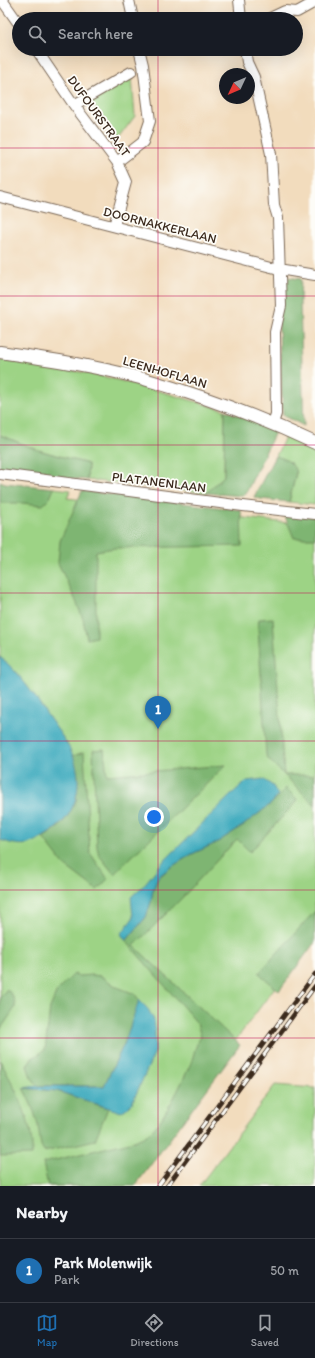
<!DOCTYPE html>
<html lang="en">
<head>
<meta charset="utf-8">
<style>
  :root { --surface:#171b24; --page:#242831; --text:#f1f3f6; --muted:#9ea1a6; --line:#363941; --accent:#1f6fb2 }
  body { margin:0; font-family:Itim,sans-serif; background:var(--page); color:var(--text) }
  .compass { position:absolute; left:219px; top:68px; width:36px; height:36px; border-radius:50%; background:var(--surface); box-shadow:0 4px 16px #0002; rotate:226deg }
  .you { position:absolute; left:154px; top:817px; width:14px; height:14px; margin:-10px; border:3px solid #fff; border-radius:50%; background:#1a73e8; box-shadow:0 0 0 6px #1a73e833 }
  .badge { display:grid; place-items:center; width:26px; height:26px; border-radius:50%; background:var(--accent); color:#fff; font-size:13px; font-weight:700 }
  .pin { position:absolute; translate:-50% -33px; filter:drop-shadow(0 1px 2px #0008) }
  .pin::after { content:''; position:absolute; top:21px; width:14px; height:12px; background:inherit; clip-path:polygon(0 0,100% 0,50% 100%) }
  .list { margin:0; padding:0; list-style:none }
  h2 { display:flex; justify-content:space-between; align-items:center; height:52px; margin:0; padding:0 16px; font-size:17px }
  h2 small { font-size:13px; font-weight:400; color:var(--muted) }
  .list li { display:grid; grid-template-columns:26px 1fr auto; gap:12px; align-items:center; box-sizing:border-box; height:64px; padding:0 16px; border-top:1px solid var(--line) }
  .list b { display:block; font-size:15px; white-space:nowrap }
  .list p { margin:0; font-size:13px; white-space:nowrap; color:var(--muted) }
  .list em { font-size:13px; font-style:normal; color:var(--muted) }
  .icon { flex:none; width:22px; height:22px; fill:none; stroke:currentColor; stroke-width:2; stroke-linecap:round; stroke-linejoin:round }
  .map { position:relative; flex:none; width:315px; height:1186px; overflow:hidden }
  .search { position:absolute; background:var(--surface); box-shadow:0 4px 16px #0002; left:12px; right:12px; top:12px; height:44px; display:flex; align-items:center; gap:10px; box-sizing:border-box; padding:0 14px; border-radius:22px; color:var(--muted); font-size:15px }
  .sheet { height:116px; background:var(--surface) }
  nav { display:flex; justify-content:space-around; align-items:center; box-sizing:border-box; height:56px; border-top:1px solid var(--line); background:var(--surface); font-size:11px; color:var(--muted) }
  nav a { display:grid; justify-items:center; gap:2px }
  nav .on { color:var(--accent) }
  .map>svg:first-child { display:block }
</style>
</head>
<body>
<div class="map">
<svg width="315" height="1186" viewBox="0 0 315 1186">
  <rect width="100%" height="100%" fill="#fdfcf7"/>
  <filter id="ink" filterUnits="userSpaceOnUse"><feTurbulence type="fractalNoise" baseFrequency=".025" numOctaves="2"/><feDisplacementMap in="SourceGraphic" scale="8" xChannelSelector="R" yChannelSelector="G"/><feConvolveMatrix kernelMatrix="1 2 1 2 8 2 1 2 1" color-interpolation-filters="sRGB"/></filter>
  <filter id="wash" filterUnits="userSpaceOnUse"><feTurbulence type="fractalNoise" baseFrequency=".012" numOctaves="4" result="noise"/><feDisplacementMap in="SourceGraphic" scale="16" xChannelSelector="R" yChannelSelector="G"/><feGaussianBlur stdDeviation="0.9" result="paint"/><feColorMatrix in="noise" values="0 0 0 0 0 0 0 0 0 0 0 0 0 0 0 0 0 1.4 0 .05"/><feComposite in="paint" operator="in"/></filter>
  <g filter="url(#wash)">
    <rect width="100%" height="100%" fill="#f2dcbd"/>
    <path fill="#9dd385" stroke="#6c7e52" d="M132,77L135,116L117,140L88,98Z
      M0,359L93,374L138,385L225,410L224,476L206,493L87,480L88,464L38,450L0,435Z
      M286,435L315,447V505L289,502L296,473L276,456Z
      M0,488L50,496L54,488L71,490L67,498L315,526V933L128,1186H0Z
      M275,1085L315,1088V1186H199Z"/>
    <path fill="#7eb572" stroke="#5c7048" d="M286,277L301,279L300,302L304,426L283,415L278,309C283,298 286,289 286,277Z
      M225,410L276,430L246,493L242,496L206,493L224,476Z
      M0,435L38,450L88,464L87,480L21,474L0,469Z
      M275,456C285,458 294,463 296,473L289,502L261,499L254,497Z
      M0,481L5,483L54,488L50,498L43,505L22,503H0Z
      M82,491L241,510L242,546L115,548L96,551V637L87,639L83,619L76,601L58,563L60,541Z
      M284,514L315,517V538H294Z
      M273,618L284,775H315V805L268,759L266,755L258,628L259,619Z
      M104,749L107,775L226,765L114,874L99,855L97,847L93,750Z
      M84,752L90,853L108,879L97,890L64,865L43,838L60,826L67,817L76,801L78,777L73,756Z
      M286,788L298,800L250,852L237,839L180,900L134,946L240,1045L135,1186H48L43,1163L134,1141C138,1139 142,1138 145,1136C163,1125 182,1082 191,1063C194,1055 195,1045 201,1037L197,1023L126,941L146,917L151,902L153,890L158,878L171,867L192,854L216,843L244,825L272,803Z
      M315,911V942L279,991L259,973Z
      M74,974L78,976L92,975L101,976L117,987L135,994L139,1000L125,1042L104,1086H38L31,1077L27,1066L31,1059L45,1050L50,1008L57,991Z
      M7,989C12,995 16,1000 15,1008L0,1030V997Z
      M0,1060C15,1088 34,1122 32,1155L0,1156Z
      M23,1088L57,1091L108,1108L95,1140L44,1152C39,1146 40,1132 37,1122C34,1110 29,1099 23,1088Z"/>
    <path fill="#3eaabe" stroke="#3c6a6e" d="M0,657C18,671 35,696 48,716C56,728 65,739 71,751C85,781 78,814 51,832C30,846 24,848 0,840Z
      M263,779L273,786L278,795L272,803L244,825L216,843L192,854L171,867L158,877L153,890L151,902L146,917L126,941L121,934L133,918L131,897L143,886L160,865L236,790L247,781Z
      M139,1000L148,1009L154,1020L155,1027V1052L132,1103L127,1108L121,1112L57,1091L23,1088L38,1086H104L125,1042Z"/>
  </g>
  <g filter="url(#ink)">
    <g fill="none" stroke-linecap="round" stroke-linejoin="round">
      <g stroke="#7b6856" stroke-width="12">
        <path id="minor" d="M2,0L19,24
          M129,0L133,19
          M239,0L241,19
          M268,19L285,11L297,12L315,2
          M36,49L74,105L117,162L126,182L114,226
          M245,49L247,62L254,77L271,154L274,205L278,218L281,306L275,332L276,414L273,423
          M74,105L131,72
          M117,162L143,142L150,121L143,65L139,49
          M0,197L279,269L315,275
          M0,474L243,506L315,514"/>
      </g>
      <g stroke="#7b6856" stroke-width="14">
        <path id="tertiary" d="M0,352C48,359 97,366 144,379C203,396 260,417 315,443"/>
      </g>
      <use href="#minor" stroke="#fff" stroke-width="10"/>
      <use href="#tertiary" stroke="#fff" stroke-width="12"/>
      <g stroke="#3b2a1e" stroke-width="4.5">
        <path id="rail" d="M158,1186L315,974
          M167,1186L315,986"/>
      </g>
      <use href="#rail" stroke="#fdfcf7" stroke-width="3" stroke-dasharray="9" stroke-linecap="butt"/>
    </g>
  </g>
  <path fill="none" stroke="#c2185b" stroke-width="1" stroke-opacity="0.55" d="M158,0V19M158,49V1186M0,148H315M0,296H315M0,445H315M0,593H315M0,741H315M0,890H315M0,1038H315"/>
  <g text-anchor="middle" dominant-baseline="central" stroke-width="3.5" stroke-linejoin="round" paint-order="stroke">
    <g font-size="13" fill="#3b2a1e" stroke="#fdfcf7">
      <text transform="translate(99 116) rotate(54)">DUFOURSTRAAT</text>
      <text transform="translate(160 225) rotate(14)">DOORNAKKERLAAN</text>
      <text transform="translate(165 372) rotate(16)">LEENHOFLAAN</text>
      <text transform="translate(159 482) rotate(7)">PLATANENLAAN</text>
    </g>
  </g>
</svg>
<svg class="compass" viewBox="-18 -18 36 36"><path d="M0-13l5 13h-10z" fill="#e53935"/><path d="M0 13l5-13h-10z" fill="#9ea1a6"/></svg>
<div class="you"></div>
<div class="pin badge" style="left:158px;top:729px">1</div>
<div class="search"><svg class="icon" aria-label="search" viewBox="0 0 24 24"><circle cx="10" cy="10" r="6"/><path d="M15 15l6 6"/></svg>Search here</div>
</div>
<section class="sheet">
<h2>Nearby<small></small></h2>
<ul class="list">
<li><span class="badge">1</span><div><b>Park Molenwijk</b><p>Park</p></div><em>50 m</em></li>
</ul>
</section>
<nav>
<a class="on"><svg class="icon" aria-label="map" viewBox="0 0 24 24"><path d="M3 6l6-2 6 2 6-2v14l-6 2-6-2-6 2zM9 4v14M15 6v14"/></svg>Map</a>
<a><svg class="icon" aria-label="directions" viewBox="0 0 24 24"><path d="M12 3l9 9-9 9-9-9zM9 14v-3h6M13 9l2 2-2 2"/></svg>Directions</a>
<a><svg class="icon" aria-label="saved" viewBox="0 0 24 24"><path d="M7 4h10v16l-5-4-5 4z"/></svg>Saved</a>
</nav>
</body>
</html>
